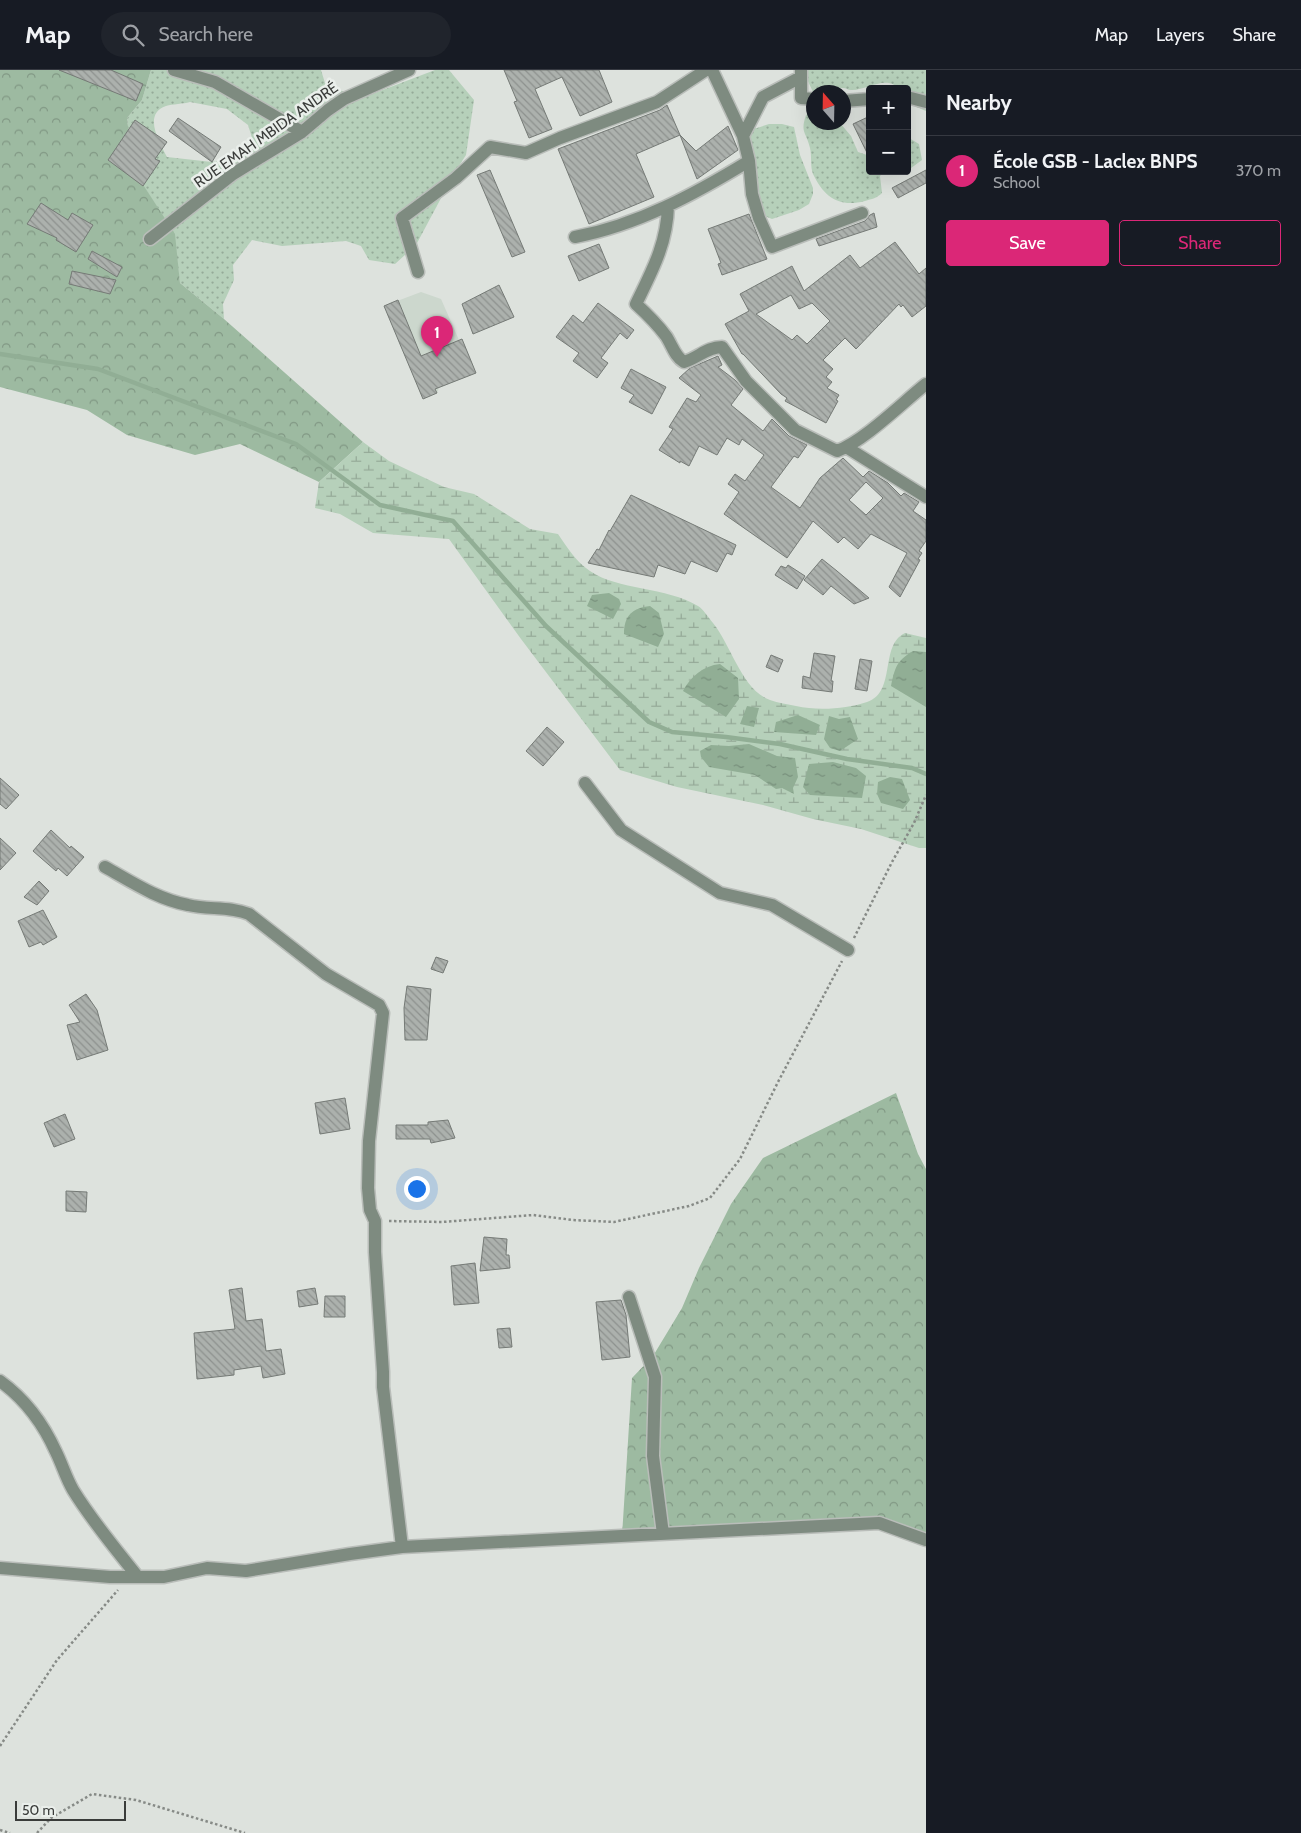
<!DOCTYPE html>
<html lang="en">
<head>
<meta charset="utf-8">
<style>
  :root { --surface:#171b24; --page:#20242c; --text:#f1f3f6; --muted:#9ea1a6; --line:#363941; --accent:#db2777 }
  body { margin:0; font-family:Cabin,sans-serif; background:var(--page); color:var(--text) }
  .controls { position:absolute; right:15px; top:15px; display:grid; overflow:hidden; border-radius:5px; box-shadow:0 5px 20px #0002 }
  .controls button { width:45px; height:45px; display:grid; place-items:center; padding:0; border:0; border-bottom:1px solid var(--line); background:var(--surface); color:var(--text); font:25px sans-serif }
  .compass { position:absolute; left:806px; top:15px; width:45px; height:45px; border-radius:50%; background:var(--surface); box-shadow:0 5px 20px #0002; rotate:340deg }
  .scale { position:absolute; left:15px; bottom:12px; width:111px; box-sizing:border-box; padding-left:5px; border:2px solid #3a3c3a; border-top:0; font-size:14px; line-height:18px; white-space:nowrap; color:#3a3c3a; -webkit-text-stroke:4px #eaefeb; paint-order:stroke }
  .you { position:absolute; left:416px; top:1118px; width:18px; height:18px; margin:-12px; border:4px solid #fff; border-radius:50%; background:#1a73e8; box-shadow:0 0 0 8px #1a73e833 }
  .badge { display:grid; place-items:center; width:32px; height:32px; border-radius:50%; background:var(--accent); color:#fff; font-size:16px; font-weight:700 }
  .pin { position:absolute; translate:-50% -41px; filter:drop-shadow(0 1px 2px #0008) }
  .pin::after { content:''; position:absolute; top:26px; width:18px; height:15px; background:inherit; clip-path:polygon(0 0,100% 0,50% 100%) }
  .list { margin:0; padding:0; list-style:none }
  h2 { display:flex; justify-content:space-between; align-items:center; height:65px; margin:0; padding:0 20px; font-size:21px }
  h2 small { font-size:16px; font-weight:400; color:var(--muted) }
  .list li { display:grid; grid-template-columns:32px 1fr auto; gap:15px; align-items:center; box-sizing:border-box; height:70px; padding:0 20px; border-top:1px solid var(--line) }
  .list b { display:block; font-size:19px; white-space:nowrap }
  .list p { margin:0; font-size:16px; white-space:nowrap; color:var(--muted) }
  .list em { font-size:16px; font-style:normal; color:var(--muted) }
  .actions { display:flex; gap:10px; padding:15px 20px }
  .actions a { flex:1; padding:11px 0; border:1px solid var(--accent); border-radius:5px; text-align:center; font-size:18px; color:var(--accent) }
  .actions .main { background:var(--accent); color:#fff }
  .icon { flex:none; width:28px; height:28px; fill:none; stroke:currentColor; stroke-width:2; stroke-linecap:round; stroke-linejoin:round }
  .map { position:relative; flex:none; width:926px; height:1763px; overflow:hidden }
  header { display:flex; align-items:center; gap:30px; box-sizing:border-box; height:70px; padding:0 25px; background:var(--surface); border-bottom:1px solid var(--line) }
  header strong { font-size:24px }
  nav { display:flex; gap:28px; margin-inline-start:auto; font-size:18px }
  .search { width:350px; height:45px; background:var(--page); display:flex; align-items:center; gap:12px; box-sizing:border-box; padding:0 18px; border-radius:28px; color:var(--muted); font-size:19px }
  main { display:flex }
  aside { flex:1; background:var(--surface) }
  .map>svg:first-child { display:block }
</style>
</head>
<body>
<header>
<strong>Map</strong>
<div class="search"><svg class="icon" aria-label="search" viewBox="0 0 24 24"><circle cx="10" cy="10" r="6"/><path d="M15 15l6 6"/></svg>Search here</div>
<nav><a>Map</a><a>Layers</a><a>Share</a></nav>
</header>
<main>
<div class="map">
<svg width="926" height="1763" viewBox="0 0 926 1763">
  <defs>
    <pattern id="grass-dots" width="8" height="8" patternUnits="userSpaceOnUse" patternTransform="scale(1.25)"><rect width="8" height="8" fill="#b6d0ba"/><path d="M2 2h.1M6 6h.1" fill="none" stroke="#95aa98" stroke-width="1.8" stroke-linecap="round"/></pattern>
    <pattern id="forest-crowns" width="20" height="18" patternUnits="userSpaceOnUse" patternTransform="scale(1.25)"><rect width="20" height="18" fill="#9dbaa1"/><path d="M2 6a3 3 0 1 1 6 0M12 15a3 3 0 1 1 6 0" fill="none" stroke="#819884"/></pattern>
    <pattern id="wetland-marsh" width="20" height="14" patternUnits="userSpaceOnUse" patternTransform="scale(1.25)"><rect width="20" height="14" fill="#b6d0ba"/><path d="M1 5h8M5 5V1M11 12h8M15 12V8" fill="none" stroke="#95aa98"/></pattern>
    <pattern id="water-ripples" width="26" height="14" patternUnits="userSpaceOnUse" patternTransform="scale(1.25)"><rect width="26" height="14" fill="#91ae95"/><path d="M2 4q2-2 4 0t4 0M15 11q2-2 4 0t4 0" fill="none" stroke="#778f7b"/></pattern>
    <pattern id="building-back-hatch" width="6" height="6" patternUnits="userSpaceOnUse" patternTransform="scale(1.25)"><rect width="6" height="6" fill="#acb1ad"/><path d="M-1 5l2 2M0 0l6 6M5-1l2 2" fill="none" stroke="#8d918e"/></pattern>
  </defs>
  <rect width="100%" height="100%" fill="#dde2dd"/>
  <path fill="#ccd7cd" d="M421,222L441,229L459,270L462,269L476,303L439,318L437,323L423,329L384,236Z"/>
  <path fill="url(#grass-dots)" fill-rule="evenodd" d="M151,0H321L325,13L359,29L435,0H449L474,30L466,85L455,102L416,175L395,194L369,190L361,176L346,171L282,176L252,170L233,195L234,210L223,234L224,249L180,213L174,164L133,99L127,48L142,30ZM190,32L227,39L248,55L254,74L250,85L212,92L167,87C160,73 142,44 166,36C173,34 183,34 190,32Z
    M805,0H926V41C912,35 907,35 907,19H899C886,4 866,21 851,20C848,20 846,18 843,18C833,17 825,24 813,22L806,7Z
    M813,40L814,52L840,53L851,66L858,82L870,86V101H907L902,104L884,102L880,106L882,123C877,128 872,129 865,131C839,138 824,127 813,104C810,96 812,86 810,78C806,61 800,63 806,45Z
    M769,54H782L794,57L800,85L813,118V124L809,134L799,140L772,149L762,145L746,59L757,58Z
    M909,68L919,74L922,90L907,101V69Z"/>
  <path fill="url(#forest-crowns)" d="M0,0H151L142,30L127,48L133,99L175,164L180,213L224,249L363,372L319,412L240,374L195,385L127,365L87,340L0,317Z
    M896,1023L918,1084L926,1099V1472L881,1454L818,1450L622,1466L632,1308L653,1286L682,1238L699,1198L731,1134L763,1088Z"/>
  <path fill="url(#wetland-marsh)" d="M363,372L389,391L444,417L474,424L530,459L558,464C567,477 576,492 590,501C617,520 667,517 698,536C703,539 708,547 713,553C731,575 742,620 770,630C778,633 788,634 796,636C818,641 846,639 867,632C897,622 879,575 905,563L926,568V778H919L861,759L813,749L763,735L677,717L620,700L521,569L449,469L373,463L340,444L315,438L319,412Z"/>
  <path fill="url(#water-ripples)" d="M609,523L619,529L621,534L613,549L587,536L592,525Z
    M650,536L659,543L664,564L658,577L624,564C624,546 632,538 650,536Z
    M913,581L926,582V637L891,616C895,598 896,591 913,581Z
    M720,594L738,608L739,629L726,647L683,621C691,606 703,596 720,594Z
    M747,636L759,638L754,657L740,654Z
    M798,645L820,655L816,665L774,662L776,652Z
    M829,646L839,649L850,647L858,669L840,681L830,678L824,669Z
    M749,674L777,686L795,688L798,707L793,718L794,724L782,718L776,719L755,705L709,697L701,687L700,681L711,675L729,676Z
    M833,692L856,698L866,706L862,728L810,725L803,717L809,694Z
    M890,707L902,709L910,730L903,739L881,733L877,724L878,712Z"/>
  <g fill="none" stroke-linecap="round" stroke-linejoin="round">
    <path stroke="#91ae95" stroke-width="4.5" d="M0,284L98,299L296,374L380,435L453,451L546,556L649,652L672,662L726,667L780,674L847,689L912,698L926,704"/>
  </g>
  <path fill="url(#building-back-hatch)" stroke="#757a76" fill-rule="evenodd" d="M59,0H111L143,14L136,31Z
    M504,0H599L612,32L580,46L562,7L535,19L552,59L529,68L514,32L517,31Z
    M667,35L680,65L636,84L654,127L589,154L558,79L660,40Z
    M870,46V89L853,54Z
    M178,48L221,77L212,92L169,61Z
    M135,50L167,72L155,89L160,91L143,116L108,90Z
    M728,56L738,80L697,109L680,65L696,81Z
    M490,100L525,182L512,187L477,105Z
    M926,100V113L898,128L892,118Z
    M41,133L68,150L72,143L93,155L76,182L56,170L57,168L27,154Z
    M874,143L877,157L819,176L816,169L865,151L870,145Z
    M749,144L767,189L722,205L718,194L721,193L708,159Z
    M895,172L919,204L926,198V236L912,247L903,235L901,237L899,234L856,279L845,268L823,290L833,299L826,307L832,312L827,318L839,325L836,330L838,331L826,353L785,331L787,328L781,324L743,284H742L725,254L749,241L740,224L792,196L804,221L850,185L860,198ZM791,225L799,239L812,233L830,251L807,274L797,265L792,270L756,244Z
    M599,174L609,198L579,211L568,186Z
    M92,181L122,197L117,207L88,189Z
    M72,201L116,210L110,224L69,214Z
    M499,215L514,247L473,264L462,234Z
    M398,230L421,286L462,269L476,303L435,319L437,323L423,329L384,236Z
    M598,233L634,260L627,269L620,263L601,288L608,293L597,308L573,291L579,283L556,267L573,245L583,253Z
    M718,286L722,295L718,297L735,310L743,319L731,335L763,361L772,349L789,366L807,375L798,388L794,386L771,417L800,438L820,408L843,388L863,407L869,401L888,413L901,426L904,423L919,432L913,441L926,450V471L919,481L922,483L918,489L920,490L900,527L889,517L907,483L871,464L858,479L844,467L838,473L813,451L787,488L724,444L739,422L728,414L735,404L745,411L764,385L742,369L739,375L727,368L717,385L699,376L689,396L680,391V393L659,380L673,359L669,357L687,328L696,332L701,325L679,308L690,298ZM866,412L883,428L866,445L849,430Z
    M631,299L666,317L652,344L629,332L634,325L621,318Z
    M631,425L736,475L732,485L727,483L717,502L691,491L685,504L658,495L654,507L588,493L597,479L599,480L609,460L610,461Z
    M822,489L837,501L869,528L854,534L831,516L823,525L804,510Z
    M788,495L805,506L797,519L775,505L781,496L786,498Z
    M814,583L835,586L831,611H833L832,622L802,618L803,606L810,608Z
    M771,585L783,590L778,602L766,597Z
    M860,589L872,591L867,621L855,619Z
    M547,657L564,672L543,696L526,681Z
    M0,708L19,725L6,739L0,734Z
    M51,760L70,778L71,776L84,787L67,806L58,798L56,801L33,781Z
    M0,768L16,783L0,800Z
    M39,811L49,821L37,835L24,827Z
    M43,840L57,867L43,875L41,872L29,877L18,851Z
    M436,887L448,891L443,903L431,899Z
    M407,916L431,919L427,970H405L404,938Z
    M86,924L97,940L108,980L77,990L67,955L80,952L69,935Z
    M345,1028L350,1059L320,1064L315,1033Z
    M65,1044L75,1069L54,1077L44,1053Z
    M448,1050L455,1068L431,1073L430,1069H396V1055H428V1052Z
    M66,1121L87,1122L86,1142L66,1141Z
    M484,1167L507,1169L506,1185H509L510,1198L480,1201Z
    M475,1193L479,1233L454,1235L451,1196Z
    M242,1218L246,1251L262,1249L266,1281L281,1279L285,1304L263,1308L261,1296L234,1300V1305L197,1309L194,1263L235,1259L229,1220Z
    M315,1218L318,1234L299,1237L297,1221Z
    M325,1226H345V1247H324Z
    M621,1230L626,1245L630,1287L602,1290L596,1232Z
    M510,1258L512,1277L499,1278L497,1259Z"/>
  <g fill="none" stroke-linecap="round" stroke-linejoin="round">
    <g stroke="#b9bdb9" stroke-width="15">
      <path id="minor" d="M174,0L215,12L302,62
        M712,0L743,66L749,91L752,124L759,148L772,177L862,143
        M801,7V28L814,29
        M907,27L926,32
        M844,31L870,29
        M743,66L763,27L801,7V0
        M668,136C667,174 652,201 636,234C647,244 657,254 666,266C672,275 675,287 684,292C698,288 707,277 722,277L746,311L795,360L837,381C864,371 902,333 926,314
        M575,167C638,155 695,124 749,91
        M150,169L233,104L302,62L328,40L344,29L409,0
        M418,202L402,148L456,108L490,77L526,83L560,68L657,32L706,0
        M846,377L926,427
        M585,713L621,760L720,823L772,835L848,880
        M105,797C132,812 157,829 188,835C209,840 229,836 249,844L326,904L379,935L383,943L369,1071L368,1118L370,1140L375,1151V1182L383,1302V1317L402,1477
        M629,1227L655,1307L653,1386L663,1464
        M0,1311C25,1329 43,1353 56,1382C62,1394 66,1408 73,1420C92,1451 115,1478 137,1506
        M0,1498L110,1507H164L207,1498L246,1501L350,1484L402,1477L879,1453L926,1470"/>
    </g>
    <path stroke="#868a86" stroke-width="2.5" stroke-dasharray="2.5 2.5" stroke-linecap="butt" d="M854,868L892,792L914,753L926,725
      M389,1151L442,1152L533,1145L573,1150L614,1152L689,1136L710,1128L740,1089L778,1012L842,891
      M0,1676L57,1590L118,1520
      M0,1760L10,1763
      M37,1763L51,1748L92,1724L136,1730L245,1763"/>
    <use href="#minor" stroke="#7e8b80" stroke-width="12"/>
  </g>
  <g text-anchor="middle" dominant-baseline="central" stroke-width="5" stroke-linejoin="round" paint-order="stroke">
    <g font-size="15" fill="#3a3c3a" stroke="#eaefeb">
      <text transform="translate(266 65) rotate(-35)">RUE EMAH MBIDA ANDRÉ</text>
    </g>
  </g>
</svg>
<div class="controls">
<button>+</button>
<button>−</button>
</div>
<svg class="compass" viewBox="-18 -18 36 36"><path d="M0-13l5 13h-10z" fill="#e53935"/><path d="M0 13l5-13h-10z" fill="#9ea1a6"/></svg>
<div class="scale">50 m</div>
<div class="you"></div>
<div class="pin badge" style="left:437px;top:287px">1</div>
</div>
<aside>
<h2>Nearby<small></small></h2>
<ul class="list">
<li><span class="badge">1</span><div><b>École GSB - Laclex BNPS</b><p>School</p></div><em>370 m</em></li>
</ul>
<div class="actions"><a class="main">Save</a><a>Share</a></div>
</aside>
</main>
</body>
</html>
